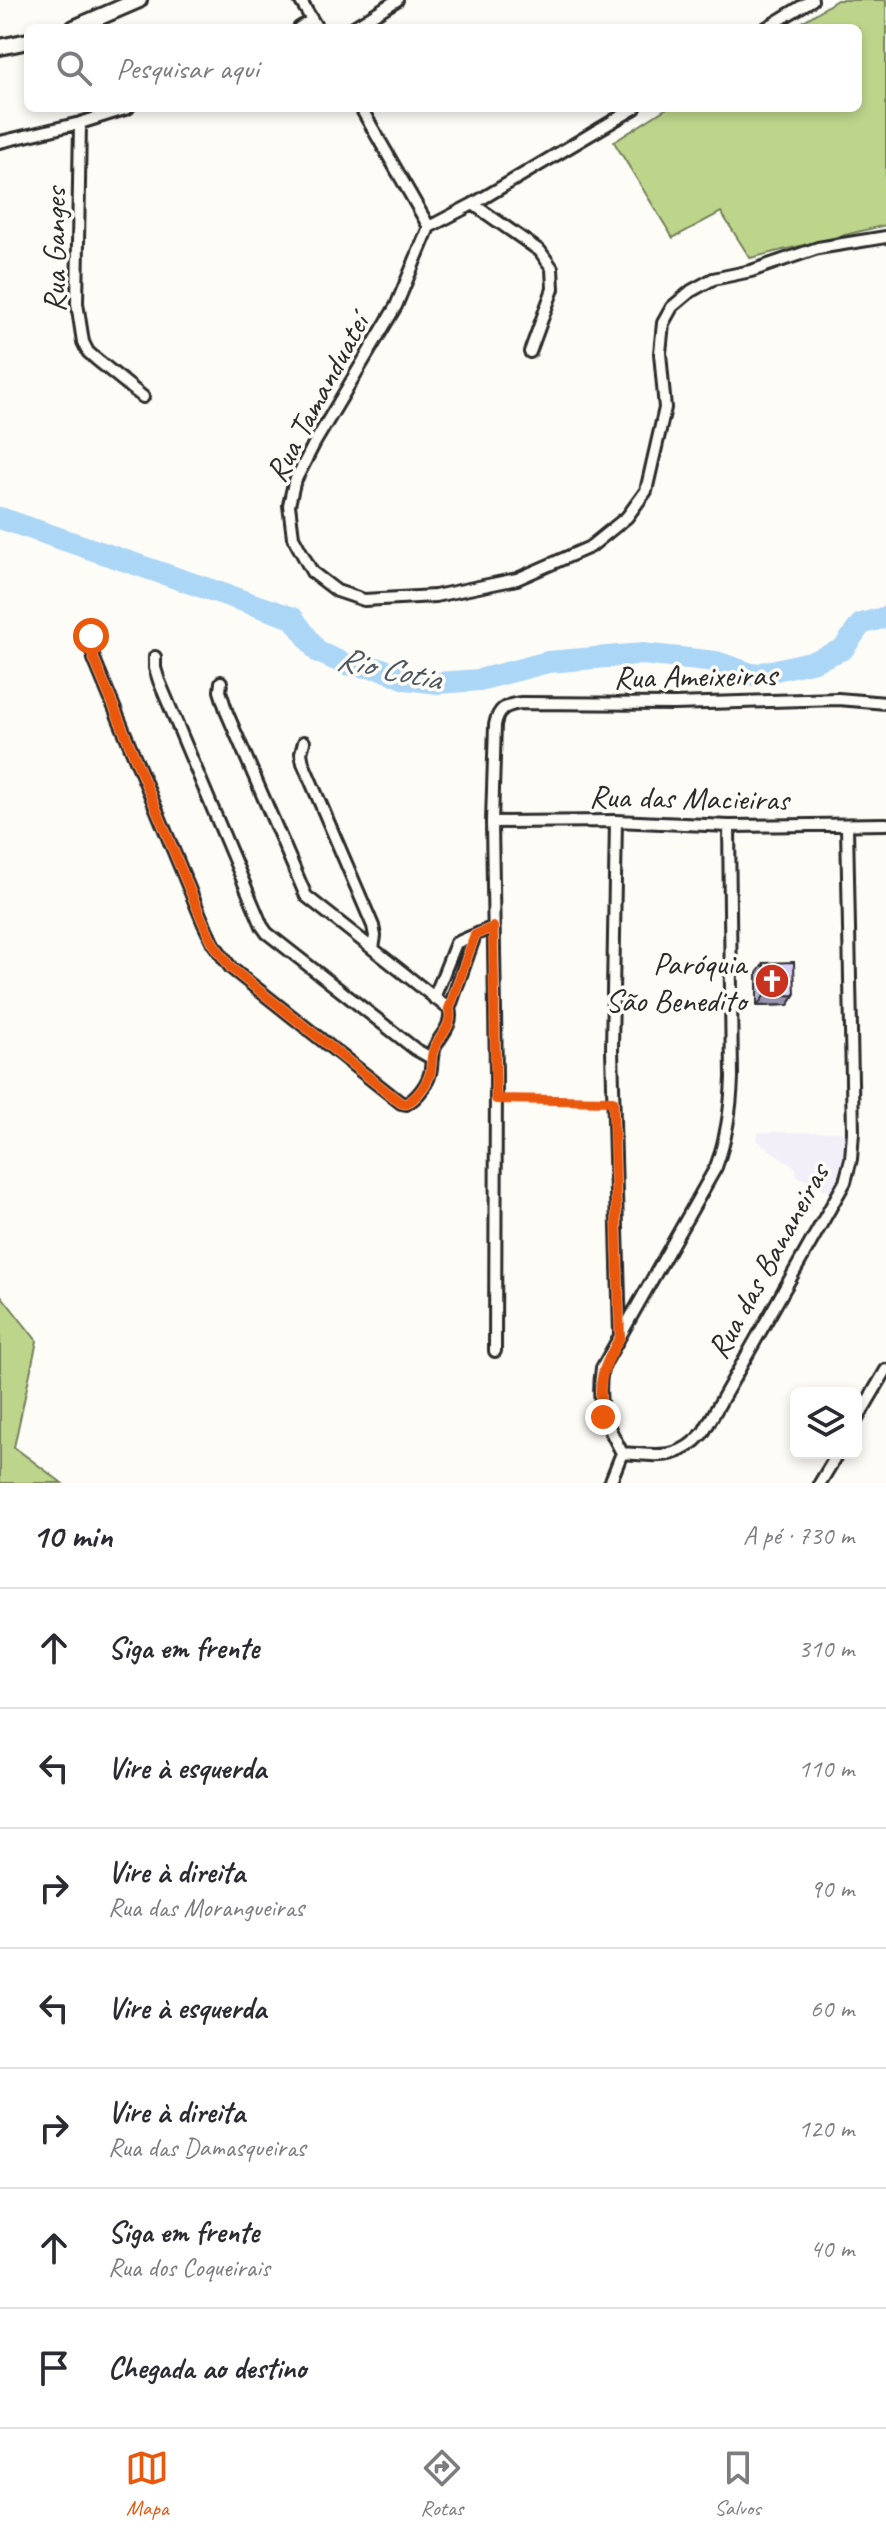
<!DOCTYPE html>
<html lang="pt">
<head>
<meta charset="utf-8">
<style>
  :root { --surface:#fff; --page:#f2f2f3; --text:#2b2b33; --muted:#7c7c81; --line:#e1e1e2; --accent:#ea580c }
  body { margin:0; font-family:Caveat,sans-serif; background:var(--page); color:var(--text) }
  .controls { position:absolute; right:24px; bottom:24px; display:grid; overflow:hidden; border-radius:12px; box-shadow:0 4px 12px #0003 }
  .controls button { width:72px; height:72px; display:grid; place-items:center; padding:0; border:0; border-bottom:2px solid var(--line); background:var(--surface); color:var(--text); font:40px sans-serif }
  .stop { position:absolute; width:24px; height:24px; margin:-18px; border:6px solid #ea580c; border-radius:50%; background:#fff }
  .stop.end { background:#ea580c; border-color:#fff; box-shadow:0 2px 8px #0008 }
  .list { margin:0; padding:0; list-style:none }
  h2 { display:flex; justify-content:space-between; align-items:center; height:104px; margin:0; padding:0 32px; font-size:34px }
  h2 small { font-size:26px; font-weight:400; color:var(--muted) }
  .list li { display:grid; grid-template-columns:52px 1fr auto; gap:24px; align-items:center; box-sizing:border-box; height:120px; padding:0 32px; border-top:2px solid var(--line) }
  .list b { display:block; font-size:30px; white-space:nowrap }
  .list p { margin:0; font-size:26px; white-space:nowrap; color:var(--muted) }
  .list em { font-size:26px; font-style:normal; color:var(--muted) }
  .icon { flex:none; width:44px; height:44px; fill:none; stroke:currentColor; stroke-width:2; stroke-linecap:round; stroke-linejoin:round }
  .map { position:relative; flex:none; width:886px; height:1483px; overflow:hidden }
  .search { position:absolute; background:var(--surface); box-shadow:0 4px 12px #0003; left:24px; right:24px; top:24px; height:88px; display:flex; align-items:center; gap:20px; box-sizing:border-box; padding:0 28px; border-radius:12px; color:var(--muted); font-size:30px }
  .sheet { height:944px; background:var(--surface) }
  nav { display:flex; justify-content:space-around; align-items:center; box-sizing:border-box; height:112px; border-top:2px solid var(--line); background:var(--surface); font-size:22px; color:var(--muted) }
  nav a { display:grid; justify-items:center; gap:4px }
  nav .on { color:var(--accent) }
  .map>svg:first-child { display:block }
</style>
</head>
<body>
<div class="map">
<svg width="886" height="1483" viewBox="0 0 886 1483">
  <rect width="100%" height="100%" fill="#fdfcf7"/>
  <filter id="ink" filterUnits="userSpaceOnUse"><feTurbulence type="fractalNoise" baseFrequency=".0125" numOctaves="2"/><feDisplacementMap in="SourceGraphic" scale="16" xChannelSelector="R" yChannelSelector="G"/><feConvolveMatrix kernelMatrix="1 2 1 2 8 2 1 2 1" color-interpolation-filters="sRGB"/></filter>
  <g filter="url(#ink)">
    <path fill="#f2eff8" d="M758,1132H845V1162L831,1192L797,1176L796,1168L757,1141Z"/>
    <path fill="#bdd58b" stroke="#74805b" stroke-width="2" d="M837,0H886V225L750,258L721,212L673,238L614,142L667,108H858V28H793Z
      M0,1294L37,1341L14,1447L62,1483H0Z"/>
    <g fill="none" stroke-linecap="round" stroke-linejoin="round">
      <path stroke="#abd6f6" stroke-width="22" d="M0,518L293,618L318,652L345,664L382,669L406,679L438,683L479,680L548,662L642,654L716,662L754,675L815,661L843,649L861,624L886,617"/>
      <g stroke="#2b2b2b" stroke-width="16">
        <path id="street" d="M300,0L317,28
          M299,28L312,20
          M352,28L397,0
          M766,28L812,0
          M361,108L429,227
          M80,123L77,303L83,342L88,352L96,359L143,397
          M0,142L80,123L128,108
          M473,204L540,251L552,268L553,289L530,352
          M429,227L396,306L314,444L294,483L289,505L293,537L312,572L337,591L364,600L435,596L517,579L590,547L627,517L646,491L665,408L660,353L663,323L672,307L691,291L713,279L751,271L818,248L886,237
          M429,227L473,204L635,108
          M91,636V648L94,659L203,922L213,943L231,968L401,1103L406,1104C418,1098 430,1081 431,1068C432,1061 431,1056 434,1049C440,1035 454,1025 449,1009L475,935
          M155,657V668L159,681L262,926L267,933L415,1049L431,1058
          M221,682L220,691L227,713L306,896L449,1009
          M304,742L301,753L303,763L373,926L375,936L373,949
          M616,821L612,1050L620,1335
          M492,822L616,821L729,826L886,824
          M434,998L456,943L493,927
          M495,1351L496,1074L492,822L495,725C498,709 505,705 521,703L674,704L838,699L886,703
          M856,1421L886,1370
          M622,1453C657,1455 677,1462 703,1433L845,1182L851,1159L853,1132L847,826
          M610,1483L622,1453C604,1418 596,1408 602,1368L716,1167C727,1137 731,1109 732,1077L729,826
          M820,1483L838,1453"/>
      </g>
      <g stroke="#2b2b2b" stroke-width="20">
        <path id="secondary" d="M74,28L139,0
          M0,47L28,41"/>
      </g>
      <path stroke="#2b2b2b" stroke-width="2" stroke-dasharray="2 6" stroke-linecap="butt" d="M509,1099L603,1101"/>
      <use href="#street" stroke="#fdfcf7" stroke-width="10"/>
      <use href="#secondary" stroke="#fdfcf7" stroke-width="14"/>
    </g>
    <path fill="#b9b4d7" stroke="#2b2b2b" stroke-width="2" d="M764,963L795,995L788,1005L757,1006V973Z"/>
    <path fill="#9692af" stroke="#2b2b2b" stroke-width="2" d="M795,995L788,1005L757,1006L764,996Z"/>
    <path fill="#d7d1fa" stroke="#2b2b2b" stroke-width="2" d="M794,962L795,995L764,996V963Z"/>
  </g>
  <g fill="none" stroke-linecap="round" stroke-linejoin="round" filter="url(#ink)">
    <path stroke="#ea580c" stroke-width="10" d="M91,636V648L94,659L203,922L213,943L231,968L401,1103L406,1104C417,1098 430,1081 431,1068C432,1061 431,1056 434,1049C440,1035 454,1025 449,1009L475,935L493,927L496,1099L613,1101L620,1337C603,1368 596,1381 603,1417"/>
  </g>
  <defs>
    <g id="church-disc" transform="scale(1.8)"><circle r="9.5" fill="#c8321e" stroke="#fdfcf7"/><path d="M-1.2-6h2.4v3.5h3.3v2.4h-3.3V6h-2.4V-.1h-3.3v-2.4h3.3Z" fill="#fff"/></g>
  </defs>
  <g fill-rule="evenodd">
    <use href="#church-disc" x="772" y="981"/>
  </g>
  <g text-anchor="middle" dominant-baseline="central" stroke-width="7" stroke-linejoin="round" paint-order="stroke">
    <g font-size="32" fill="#2b2b2b" stroke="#fdfcf7">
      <text transform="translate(54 250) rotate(-90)">Rua Ganges</text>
      <text transform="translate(317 398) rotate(-62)">Rua Tamanduateí</text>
      <text transform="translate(695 676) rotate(-1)">Rua Ameixeiras</text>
      <text transform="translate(689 798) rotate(1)">Rua das Macieiras</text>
      <text transform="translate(768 1261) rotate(-61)">Rua das Bananeiras</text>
    </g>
    <g font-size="32" fill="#2b2b2b" stroke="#fdfcf7" text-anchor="end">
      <text x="746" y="963">Paróquia<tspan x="746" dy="37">São Benedito</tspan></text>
    </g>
    <g font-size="34" font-style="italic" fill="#4b565e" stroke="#fdfcf7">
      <text transform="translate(389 668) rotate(12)">Rio Cotia</text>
    </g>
  </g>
</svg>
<div class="controls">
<button><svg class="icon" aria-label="layers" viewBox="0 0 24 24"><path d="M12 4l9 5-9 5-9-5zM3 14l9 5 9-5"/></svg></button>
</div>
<div class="stop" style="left:91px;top:636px"></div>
<div class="stop end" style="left:603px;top:1417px"></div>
<div class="search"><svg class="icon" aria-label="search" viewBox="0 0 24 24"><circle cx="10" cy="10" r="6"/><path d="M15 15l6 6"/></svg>Pesquisar aqui</div>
</div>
<section class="sheet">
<h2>10 min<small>A pé · 730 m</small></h2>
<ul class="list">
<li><svg class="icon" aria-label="ahead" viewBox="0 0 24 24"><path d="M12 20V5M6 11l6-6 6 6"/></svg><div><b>Siga em frente</b></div><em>310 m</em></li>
<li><svg class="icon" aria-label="left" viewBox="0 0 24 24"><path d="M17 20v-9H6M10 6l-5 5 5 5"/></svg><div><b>Vire à esquerda</b></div><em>110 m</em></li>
<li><svg class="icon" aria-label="right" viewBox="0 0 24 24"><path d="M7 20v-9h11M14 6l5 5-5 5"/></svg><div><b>Vire à direita</b><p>Rua das Morangueiras</p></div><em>90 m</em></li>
<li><svg class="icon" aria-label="left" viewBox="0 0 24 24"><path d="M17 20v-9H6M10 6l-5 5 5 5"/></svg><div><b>Vire à esquerda</b></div><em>60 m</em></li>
<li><svg class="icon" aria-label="right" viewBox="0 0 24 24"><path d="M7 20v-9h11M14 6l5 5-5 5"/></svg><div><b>Vire à direita</b><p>Rua das Damasqueiras</p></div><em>120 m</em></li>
<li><svg class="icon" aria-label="ahead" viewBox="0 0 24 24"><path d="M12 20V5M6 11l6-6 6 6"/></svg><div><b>Siga em frente</b><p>Rua dos Coqueirais</p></div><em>40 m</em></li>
<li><svg class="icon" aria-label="arrive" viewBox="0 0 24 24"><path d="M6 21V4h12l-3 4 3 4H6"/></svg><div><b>Chegada ao destino</b></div></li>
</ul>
</section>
<nav>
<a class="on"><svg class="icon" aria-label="map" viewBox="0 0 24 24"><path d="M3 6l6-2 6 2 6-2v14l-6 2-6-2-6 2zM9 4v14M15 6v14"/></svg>Mapa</a>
<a><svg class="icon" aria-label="directions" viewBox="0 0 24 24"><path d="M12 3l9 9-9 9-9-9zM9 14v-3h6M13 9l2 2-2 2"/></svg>Rotas</a>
<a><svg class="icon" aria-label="saved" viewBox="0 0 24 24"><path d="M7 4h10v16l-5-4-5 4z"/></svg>Salvos</a>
</nav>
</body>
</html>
